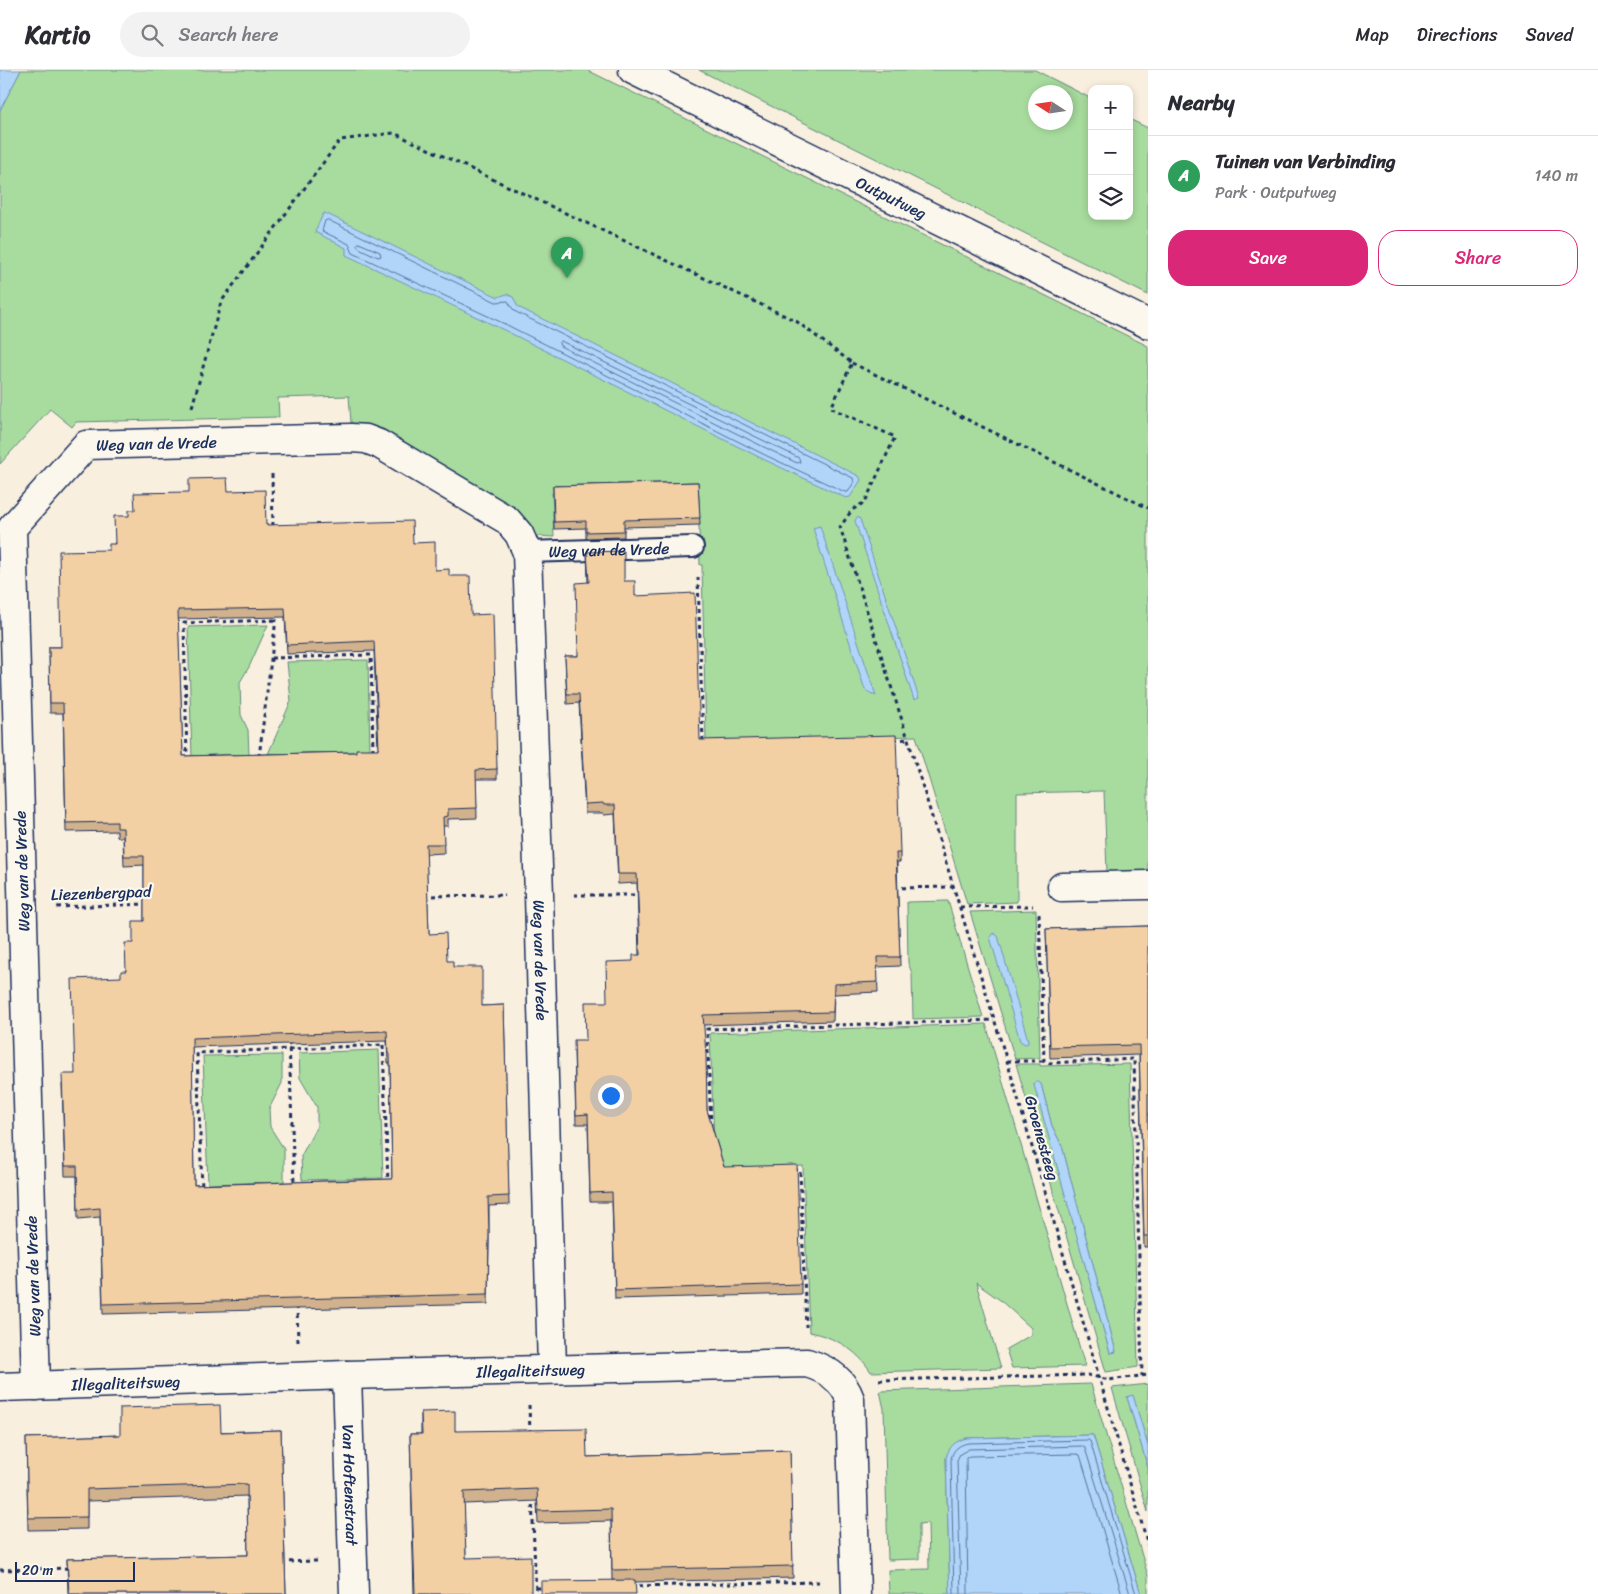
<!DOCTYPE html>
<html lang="en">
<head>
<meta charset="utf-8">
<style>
  :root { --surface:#fff; --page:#f2f2f3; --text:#2b2b33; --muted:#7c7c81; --line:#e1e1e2; --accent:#db2777 }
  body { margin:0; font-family:Sriracha,sans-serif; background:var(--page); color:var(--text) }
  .controls { position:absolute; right:15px; top:15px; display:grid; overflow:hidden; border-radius:10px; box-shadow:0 2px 8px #0003 }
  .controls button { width:45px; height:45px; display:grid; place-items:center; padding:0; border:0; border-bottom:1px solid var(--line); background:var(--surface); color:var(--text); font:25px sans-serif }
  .compass { position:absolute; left:1028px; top:15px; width:45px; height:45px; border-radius:50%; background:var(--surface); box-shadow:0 2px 8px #0003; rotate:282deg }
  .scale { position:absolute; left:15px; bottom:12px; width:120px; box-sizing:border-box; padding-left:5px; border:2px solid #1b2f5e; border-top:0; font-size:14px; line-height:18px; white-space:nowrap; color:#1b2f5e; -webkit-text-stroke:4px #fbf7ec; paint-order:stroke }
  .you { position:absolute; left:610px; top:1025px; width:18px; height:18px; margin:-12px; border:4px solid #fff; border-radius:50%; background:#1a73e8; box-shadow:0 0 0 8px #1a73e833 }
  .badge { display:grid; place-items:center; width:32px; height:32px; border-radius:50%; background:var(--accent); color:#fff; font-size:16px; font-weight:700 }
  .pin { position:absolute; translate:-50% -41px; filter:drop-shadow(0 1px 2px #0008) }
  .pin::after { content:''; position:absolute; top:26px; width:18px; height:15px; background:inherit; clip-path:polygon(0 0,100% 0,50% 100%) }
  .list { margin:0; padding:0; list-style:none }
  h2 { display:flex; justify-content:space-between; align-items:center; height:65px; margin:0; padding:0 20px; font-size:21px }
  h2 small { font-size:16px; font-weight:400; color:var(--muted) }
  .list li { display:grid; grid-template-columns:32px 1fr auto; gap:15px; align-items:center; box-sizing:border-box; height:80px; padding:0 20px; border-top:1px solid var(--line) }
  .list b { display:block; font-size:19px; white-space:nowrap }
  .list p { margin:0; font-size:16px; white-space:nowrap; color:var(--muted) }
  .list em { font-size:16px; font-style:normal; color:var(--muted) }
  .actions { display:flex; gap:10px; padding:15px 20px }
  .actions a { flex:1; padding:11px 0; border:1px solid var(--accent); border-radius:20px; text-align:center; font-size:18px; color:var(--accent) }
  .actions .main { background:var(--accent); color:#fff }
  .icon { flex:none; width:28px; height:28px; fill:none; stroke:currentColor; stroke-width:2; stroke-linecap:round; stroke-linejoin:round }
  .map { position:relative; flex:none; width:1148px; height:1524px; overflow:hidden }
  header { display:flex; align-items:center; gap:30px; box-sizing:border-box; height:70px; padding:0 25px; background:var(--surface); border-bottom:1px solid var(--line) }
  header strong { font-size:24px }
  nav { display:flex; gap:28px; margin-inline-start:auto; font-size:18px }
  .search { width:350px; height:45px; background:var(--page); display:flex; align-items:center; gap:12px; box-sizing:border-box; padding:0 18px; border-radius:28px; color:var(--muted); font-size:19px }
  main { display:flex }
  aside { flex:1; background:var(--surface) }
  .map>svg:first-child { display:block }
</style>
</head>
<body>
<header>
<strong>Kartio</strong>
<div class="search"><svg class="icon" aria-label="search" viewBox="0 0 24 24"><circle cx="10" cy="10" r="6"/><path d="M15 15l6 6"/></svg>Search here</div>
<nav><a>Map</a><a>Directions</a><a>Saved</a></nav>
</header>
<main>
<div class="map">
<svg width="1148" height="1524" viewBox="0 0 1148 1524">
  <rect width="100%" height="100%" fill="#f9efde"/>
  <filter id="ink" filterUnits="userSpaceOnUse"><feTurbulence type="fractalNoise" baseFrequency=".02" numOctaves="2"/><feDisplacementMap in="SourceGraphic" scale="10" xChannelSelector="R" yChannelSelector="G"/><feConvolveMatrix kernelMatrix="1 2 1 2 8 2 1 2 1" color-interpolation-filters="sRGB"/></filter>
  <g filter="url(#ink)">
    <path fill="#a8dc9e" stroke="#62867e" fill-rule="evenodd" d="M21,0H587L1148,276V802L1107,803L1104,721L1017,723V832L967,834L916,666L706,671L702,495H700L698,418L552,423L554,467L535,466L524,447L510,436L383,359L365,354L351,353L349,326L278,328L279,347L76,352L72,357L50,339L0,394V40Z
      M699,0H1035L1092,29V146H1129V49L1148,58V225ZM1036,22H1066V52H1036Z
      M268,555L249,597L240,612L241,645L248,660L249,685L192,687L188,557Z
      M368,590L370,682L268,684L291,631L287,592Z
      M948,831L983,947L913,949L912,903L908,893L907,832Z
      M1036,840L1040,988L1015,989L970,842Z
      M986,954L1085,1296L1012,1298L1006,1279L1031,1265V1258L1000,1230L976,1213L1001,1298L871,1302C857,1280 835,1267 809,1262L803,1096L715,1099L710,963Z
      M379,980L383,1108L302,1110L301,1086L317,1056V1037L300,1008L299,983Z
      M282,985V1013L269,1039L270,1057L284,1079V1112L208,1114L203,986Z
      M1016,994H1040V996L1130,994L1138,1297L1106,1302ZM1034,1013L1041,1014L1052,1056L1062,1076L1116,1282L1110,1283Z
      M1091,1314L1148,1506V1524H1141L1093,1365L967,1368C957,1370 948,1378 946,1389L950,1524H889L888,1500L929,1499L928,1453L919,1454V1489L888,1490L884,1339L880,1321Z
      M1148,1314V1376L1133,1326L1127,1327L1148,1398V1442L1112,1318Z"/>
    <path fill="#b0d5f9" stroke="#7493bb" d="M0,0H21L0,40Z
      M325,143L498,227L507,224L513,227L518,237L859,406L861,410L850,427L846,428L765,390L504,260L346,185V178L315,162L323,144Z
      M857,447L860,449L919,628L914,630L855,451Z
      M820,456L876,626L865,620L813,458Z
      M993,863L998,866L1028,970V973L1025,974L1020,971L990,867Z
      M1037,1011L1041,1014L1052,1056L1062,1076L1116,1282L1110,1283L1034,1015Z
      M1133,1325L1148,1376V1398L1127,1327Z
      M1093,1365L1141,1524H950L946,1388C949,1376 955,1371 967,1368Z"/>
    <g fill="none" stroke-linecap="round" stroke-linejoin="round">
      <path stroke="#57719c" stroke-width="1" d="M328,150L496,232L508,231L512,238L516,242L818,391L853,408L854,412L848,422H845L767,386L507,255L353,183L349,174L322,161L325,151Z
        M359,173L380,182L381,186L378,187L359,178L357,175Z
        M561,271L799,388L800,392L797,393L770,380L560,276L559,273Z
        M954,1524L951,1389C953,1379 959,1375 968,1373L1088,1370L1090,1371L1136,1524
        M961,1524L957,1390L960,1384L969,1379L1083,1376L1085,1378L1130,1524
        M968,1524L966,1388L970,1386L1077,1384L1080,1385L1122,1524"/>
      <g stroke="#1b2f5e" stroke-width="24">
        <g id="service">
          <path id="s1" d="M527,482L693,477"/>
        </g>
      </g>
      <g stroke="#1b2f5e" stroke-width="31">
        <g id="minor">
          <path d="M1062,817L1148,815"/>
          <path id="s2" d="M347,1305L354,1524"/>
          <path id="s3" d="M36,1316L12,458L86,375L351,368L366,369L379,374L507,450L519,464L527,482L539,825L552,1299"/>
          <path id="s4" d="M0,1317L347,1305L807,1293C827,1299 843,1309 850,1329L856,1524"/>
        </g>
      </g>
      <g stroke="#1b2f5e" stroke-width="31">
        <g id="primary">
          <path id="s5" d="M633,0L1148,254"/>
        </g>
      </g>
      <path stroke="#1b2f5e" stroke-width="3" stroke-dasharray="4 4" stroke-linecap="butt" d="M852,293L1148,438
        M192,337L221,232L340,70L394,63L796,251L852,293L831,338L895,367L865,432L852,440L840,457L908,669L1007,991L1148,1475
        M272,404L273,458
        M698,507L703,673
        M271,588L371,585L373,682
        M894,670L908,669
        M259,687L276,549
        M187,690L184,553L276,550
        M894,818L953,817
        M574,825H640
        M424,826L505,825
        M57,837L148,834
        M960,837L1033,836
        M1039,844L1044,991L1049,993L1134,989L1142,1306
        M289,971L294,1114
        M383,975L388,1113L202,1119L197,983Z
        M1007,991H1044
        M711,1056L707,959L994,950
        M794,1100H800L806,1257
        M297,1236L298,1272
        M879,1310L1088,1305L1109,1310L1148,1305
        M529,1335L530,1363
        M532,1427L536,1524
        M281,1492L317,1491
        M0,1500L70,1498
        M631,1516L820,1512
        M536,1518H545"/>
      <use href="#service" stroke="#fbf7ec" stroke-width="20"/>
      <use href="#minor" stroke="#fbf7ec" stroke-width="28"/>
      <use href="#primary" stroke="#fbf7ec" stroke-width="28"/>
    </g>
    <path fill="#d1b28d" stroke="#1b2f5e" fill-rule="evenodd" d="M698,412L700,455L624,457V467L586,468V458L554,459L553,416Z
      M228,421L266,455L413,473L435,500L449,506L471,545L497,699V709H476L477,748L448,749V756H443L444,783L426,784L429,864L447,891L453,897L482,936L504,935L509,1135L489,1136V1173L488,1234L103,1244L100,1147L78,1149L77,1106H65L62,1014L75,1004L121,907L126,901L133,873L144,851V795L124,796L123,767H117V761L66,762L63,643H50L49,577H61L109,480L114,474L135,440ZM285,547L287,584L374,581L378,679L356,682L183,686L178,549ZM387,971L388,993H390L392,1109L194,1115L192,977Z
      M587,482L624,511L635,526L700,670L900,783V792H897L900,896L877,897L878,922L834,924L833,951L703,955L707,1040L724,1097L801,1214V1224L615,1229L612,1132H590L588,1054H576L574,980L586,970L607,932L633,891L639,885L637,813L618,814L615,744L604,745L603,743H585L579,633L567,634L565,586H578L588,512Z
      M1148,856V1177H1144L1139,985L1050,988L1046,859Z
      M421,1342L455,1361L587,1387L790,1380L793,1508L635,1512L612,1510L611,1451L538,1453L537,1431L464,1434L466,1488L531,1524H414L410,1364H421Z
      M281,1360L286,1524H68L67,1489L248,1485L247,1426L87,1431V1459L28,1460L26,1368Z"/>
    <path fill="#f3cfa4" stroke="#1b2f5e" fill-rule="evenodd" d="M227,408L228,421L265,420L266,455L412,451L413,473L435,472V500L449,499V506H470L471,545L493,544L497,699L476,700L477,738L448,739V746L443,747L444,774H426L429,864L446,863L447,891H453V897H482V936L504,935L509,1126L488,1127L489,1163L488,1224L103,1234L100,1138L78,1140L77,1096H65L62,1004H75L72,909L121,907V901H126L125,873H133V851H144V786H124L123,758H117V752L66,753L63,633H50L49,577H61L59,481L109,480V474H115L114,446H129V440H135L134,423L189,422V409ZM285,538L287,575L374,571L379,679H356V682L183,686L178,540ZM387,961L388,983L390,984L392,1109L194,1115L192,968Z
      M698,412L700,448L624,450V461L586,462V451L554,452L553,416Z
      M624,481V511H635V526L695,523L700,670L896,665L900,783H896L900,887H877L878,912L834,914L833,942L703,945L706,984L707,1040L724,1097L797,1095L801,1214L615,1220L612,1122L590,1123L588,1044L576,1045L574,970H586L585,932H607L606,892L633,891V885H640L637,804H618L615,735H604L603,733L585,734L579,624H567L565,586H578L576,513L589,512L587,482Z
      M1148,856V1166H1144L1139,975L1050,977L1046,859Z
      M220,1335L221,1362L281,1360L286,1524H69L67,1489L248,1485L247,1414L87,1419V1447L28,1448L26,1368L120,1365V1338Z
      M455,1341V1361L586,1359L587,1387L790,1380L793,1496L612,1500L611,1439L538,1441L537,1419L464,1422L466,1488L531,1486V1524H415L410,1364H422L421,1342Z
      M635,1510L636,1524H541V1511Z"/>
  </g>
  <g text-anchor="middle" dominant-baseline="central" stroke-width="4.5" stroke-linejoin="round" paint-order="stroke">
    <g font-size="16" fill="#1b2f5e" stroke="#fbf7ec">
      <text stroke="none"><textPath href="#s5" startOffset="288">Outputweg</textPath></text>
      <text stroke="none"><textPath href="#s3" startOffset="1040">Weg van de Vrede</textPath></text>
      <text stroke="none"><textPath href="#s1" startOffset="82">Weg van de Vrede</textPath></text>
      <text transform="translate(22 801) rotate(-92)">Weg van de Vrede</text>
      <text transform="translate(101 823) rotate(-2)">Liezenbergpad</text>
      <text stroke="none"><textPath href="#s3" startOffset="1859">Weg van de Vrede</textPath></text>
      <text transform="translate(1042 1068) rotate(74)">Groenesteeg</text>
      <text transform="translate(33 1206) rotate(-92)">Weg van de Vrede</text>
      <text stroke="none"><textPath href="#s4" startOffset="531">Illegaliteitsweg</textPath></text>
      <text stroke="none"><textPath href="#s4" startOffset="126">Illegaliteitsweg</textPath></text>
      <text stroke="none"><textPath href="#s2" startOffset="110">Van Hoftenstraat</textPath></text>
    </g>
  </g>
</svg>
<div class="controls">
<button>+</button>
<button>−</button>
<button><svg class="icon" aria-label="layers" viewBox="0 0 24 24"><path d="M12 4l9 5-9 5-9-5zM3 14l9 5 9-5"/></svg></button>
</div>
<svg class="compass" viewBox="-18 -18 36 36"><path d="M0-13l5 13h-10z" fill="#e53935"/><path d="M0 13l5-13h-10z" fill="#7c7c81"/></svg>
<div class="scale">20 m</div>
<div class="you"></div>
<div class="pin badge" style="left:567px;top:208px;background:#2e9e5b">A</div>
</div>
<aside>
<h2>Nearby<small></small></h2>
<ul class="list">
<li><span class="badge" style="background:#2e9e5b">A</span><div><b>Tuinen van Verbinding</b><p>Park · Outputweg</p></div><em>140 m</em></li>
</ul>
<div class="actions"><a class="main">Save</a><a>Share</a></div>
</aside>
</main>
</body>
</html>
